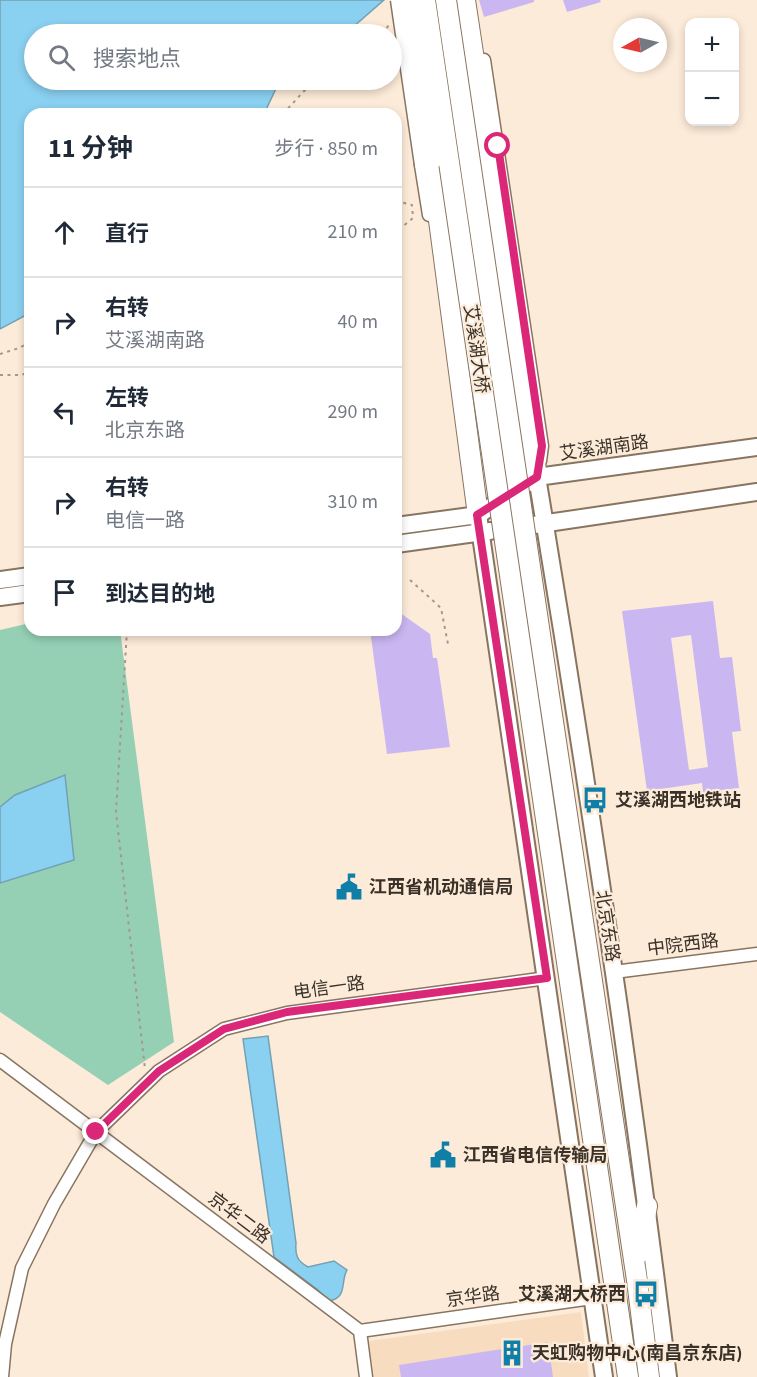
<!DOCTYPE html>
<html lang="zh">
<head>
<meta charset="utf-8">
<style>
  :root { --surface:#fff; --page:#f2f2f3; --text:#1f2937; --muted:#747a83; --line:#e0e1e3 }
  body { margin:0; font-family:"Source Sans 3","Noto Sans SC",sans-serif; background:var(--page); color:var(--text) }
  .controls { position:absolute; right:18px; top:18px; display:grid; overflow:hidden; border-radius:12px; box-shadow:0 3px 9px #0003 }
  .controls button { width:54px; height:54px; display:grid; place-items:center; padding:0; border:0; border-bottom:2px solid var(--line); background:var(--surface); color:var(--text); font:30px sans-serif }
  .compass { position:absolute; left:613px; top:18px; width:54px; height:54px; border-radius:50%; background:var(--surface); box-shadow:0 3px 9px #0003; rotate:262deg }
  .stop { position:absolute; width:18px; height:18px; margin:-14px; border:4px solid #db2777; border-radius:50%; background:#fff }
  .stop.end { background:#db2777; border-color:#fff; box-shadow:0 2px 6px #0008 }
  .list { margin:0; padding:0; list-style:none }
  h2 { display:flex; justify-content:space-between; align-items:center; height:78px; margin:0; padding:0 24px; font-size:26px }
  h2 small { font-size:20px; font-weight:400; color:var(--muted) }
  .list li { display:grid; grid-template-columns:39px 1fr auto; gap:18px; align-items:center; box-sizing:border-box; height:90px; padding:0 24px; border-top:2px solid var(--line) }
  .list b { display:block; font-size:22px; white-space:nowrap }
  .list p { margin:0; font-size:20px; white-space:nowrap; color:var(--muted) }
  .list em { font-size:20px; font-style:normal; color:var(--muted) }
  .icon { flex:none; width:33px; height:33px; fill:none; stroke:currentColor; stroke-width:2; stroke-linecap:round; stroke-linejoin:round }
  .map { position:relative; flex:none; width:757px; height:1377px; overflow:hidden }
  .search { position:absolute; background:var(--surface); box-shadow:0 3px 9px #0003; left:24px; top:24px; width:378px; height:66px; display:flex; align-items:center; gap:15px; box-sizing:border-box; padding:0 21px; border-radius:33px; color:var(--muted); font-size:22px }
  .panel { position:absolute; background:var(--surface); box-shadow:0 3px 9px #0003; left:24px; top:108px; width:378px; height:528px; border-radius:18px }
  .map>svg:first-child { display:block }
</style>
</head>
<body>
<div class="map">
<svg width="757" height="1377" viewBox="0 0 757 1377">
  <rect width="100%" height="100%" fill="#fdebd9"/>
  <path fill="#f8dcc0" d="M581,1312L589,1377H374L369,1341Z"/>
  <path fill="#95d0b5" d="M30,623V630H120L174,1042L108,1085L0,1012V630Z"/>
  <path fill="#8ad0f0" stroke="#72a1b4" stroke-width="1.5" d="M0,0H384L345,34H34V80H280L264,114H30V313L0,329Z
    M65,775L74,860L0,883V807L15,795Z
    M268,1036L296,1243C295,1255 297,1261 308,1267L334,1261L347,1270C340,1283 348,1297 329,1301L318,1290L274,1257L243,1039Z"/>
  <path fill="#cab7f2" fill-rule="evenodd" d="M479,0H534V2L484,17Z
    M563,0H600L601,2L567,12Z
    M713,601L720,658L732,657L741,731L732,732L739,788L703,792L702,783L647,791L622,611ZM691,635L708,767L689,770L671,638Z
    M396,610L430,634L433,658H437L450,747L387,754L370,630H396Z
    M548,1342L553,1377H401L399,1365Z"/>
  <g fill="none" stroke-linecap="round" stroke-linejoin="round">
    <g stroke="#887561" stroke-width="15">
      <path id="street" d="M484,60L542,446L540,461
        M421,165L429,215
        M614,972L757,954
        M0,1060L360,1331
        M360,1331L592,1298
        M360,1331L366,1377
        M2,1377L5,1344L22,1268L54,1204L96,1132L159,1071L224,1029L287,1013L547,978"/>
    </g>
    <g stroke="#887561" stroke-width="20">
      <path id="secondary" d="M537,477C587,776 631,1076 668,1377
        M478,515L604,1377
        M534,525L757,492
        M396,526L478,515L537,477L757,447
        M396,544L490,531
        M0,580L30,576
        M0,597L30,593"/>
    </g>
    <g stroke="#887561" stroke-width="22">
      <path id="primary" d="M465,0L537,477
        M431,160L478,515
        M549,695L637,1280L649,1377
        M528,697L628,1377
        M639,1253L647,1206"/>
    </g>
    <path stroke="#a59789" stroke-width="2" stroke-dasharray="3 4.5" stroke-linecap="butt" d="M382,34L389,25
      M283,114L304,91L325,80
      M396,201L412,205L413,218L402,227
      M0,354L19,348L30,342
      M0,375H21L30,372
      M410,580L441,608L448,644
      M127,630L116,812L145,1069"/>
    <use href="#street" stroke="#fff" stroke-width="12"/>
    <use href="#secondary" stroke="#fff" stroke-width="16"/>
    <use href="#primary" stroke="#fff" stroke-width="20"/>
    <g stroke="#887561" stroke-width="15" stroke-linecap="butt">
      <path id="street-bridge" d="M397,0L421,165"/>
    </g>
    <g stroke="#887561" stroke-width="22" stroke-linecap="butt">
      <path id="primary-bridge" d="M407,0L431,160
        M425,0L528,697
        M446,0L549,695"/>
    </g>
    <use href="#street-bridge" stroke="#fff" stroke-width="12"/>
    <use href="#primary-bridge" stroke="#fff" stroke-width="20"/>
  </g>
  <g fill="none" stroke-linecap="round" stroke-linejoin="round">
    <path stroke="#db2777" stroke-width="8" d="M96,1132L159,1071L224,1029L287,1012L547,978L477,515L537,477L542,446L498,146"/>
  </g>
  <defs>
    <g id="bus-bare" transform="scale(2.07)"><path d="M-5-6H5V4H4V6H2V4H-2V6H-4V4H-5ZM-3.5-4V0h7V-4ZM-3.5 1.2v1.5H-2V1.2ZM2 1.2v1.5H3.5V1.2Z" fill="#107fa7" stroke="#fdebd9" stroke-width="2.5" paint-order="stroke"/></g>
    <g id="civic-bare" transform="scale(2.07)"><path d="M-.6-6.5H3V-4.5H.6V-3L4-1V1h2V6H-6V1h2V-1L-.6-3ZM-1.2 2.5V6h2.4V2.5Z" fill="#107fa7" stroke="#fdebd9" stroke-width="2.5" paint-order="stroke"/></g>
    <g id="building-bare" transform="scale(2.07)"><path d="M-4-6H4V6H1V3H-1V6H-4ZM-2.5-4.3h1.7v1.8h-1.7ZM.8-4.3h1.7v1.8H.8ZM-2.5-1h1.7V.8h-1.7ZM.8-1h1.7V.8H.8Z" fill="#107fa7" stroke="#fdebd9" stroke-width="2.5" paint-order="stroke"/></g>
  </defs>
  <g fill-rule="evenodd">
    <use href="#bus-bare" x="595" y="800"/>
    <use href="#civic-bare" x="349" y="887"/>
    <use href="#civic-bare" x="443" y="1155"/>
    <use href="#bus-bare" x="646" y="1294"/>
    <use href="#building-bare" x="512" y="1353"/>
  </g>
  <g text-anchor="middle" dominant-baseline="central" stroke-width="4.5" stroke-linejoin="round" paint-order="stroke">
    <g font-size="18" fill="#3a3229" stroke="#fdebd9">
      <text transform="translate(476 349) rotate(82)">艾溪湖大桥</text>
      <text transform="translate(604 448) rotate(-8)">艾溪湖南路</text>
      <text transform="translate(607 926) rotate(81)">北京东路</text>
      <text transform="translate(683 945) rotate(-7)">中院西路</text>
      <text transform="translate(329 988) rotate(-8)">电信一路</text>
      <text transform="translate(239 1218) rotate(37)">京华二路</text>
      <text transform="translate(473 1297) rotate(-8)">京华路</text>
    </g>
    <g font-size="18" font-weight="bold" fill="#3a3229" stroke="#fdebd9" text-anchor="start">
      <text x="615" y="800">艾溪湖西地铁站</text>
      <text x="369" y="887">江西省机动通信局</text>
      <text x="463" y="1155">江西省电信传输局</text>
      <text x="626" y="1294" text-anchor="end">艾溪湖大桥西</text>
      <text x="532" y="1353">天虹购物中心(南昌京东店)</text>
    </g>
  </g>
</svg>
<div class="controls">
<button>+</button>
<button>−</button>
</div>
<svg class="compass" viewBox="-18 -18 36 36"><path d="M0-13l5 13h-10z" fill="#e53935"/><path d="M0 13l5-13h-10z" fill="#747a83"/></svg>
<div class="stop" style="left:498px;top:146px"></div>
<div class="stop end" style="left:96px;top:1132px"></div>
<div class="search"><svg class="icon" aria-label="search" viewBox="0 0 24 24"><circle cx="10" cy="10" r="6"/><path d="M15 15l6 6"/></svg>搜索地点</div>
<section class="panel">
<h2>11 分钟<small>步行 · 850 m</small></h2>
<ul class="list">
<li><svg class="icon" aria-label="ahead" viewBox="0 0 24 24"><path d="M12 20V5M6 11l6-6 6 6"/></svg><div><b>直行</b></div><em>210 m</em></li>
<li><svg class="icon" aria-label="right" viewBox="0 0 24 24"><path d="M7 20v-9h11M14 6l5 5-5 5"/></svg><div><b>右转</b><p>艾溪湖南路</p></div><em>40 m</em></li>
<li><svg class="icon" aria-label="left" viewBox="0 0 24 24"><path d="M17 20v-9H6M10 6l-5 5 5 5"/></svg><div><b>左转</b><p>北京东路</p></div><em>290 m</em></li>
<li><svg class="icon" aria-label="right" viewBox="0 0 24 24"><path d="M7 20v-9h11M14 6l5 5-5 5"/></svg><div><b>右转</b><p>电信一路</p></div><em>310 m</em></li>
<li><svg class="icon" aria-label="arrive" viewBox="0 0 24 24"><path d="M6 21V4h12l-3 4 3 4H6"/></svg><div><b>到达目的地</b></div></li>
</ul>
</section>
</div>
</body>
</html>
